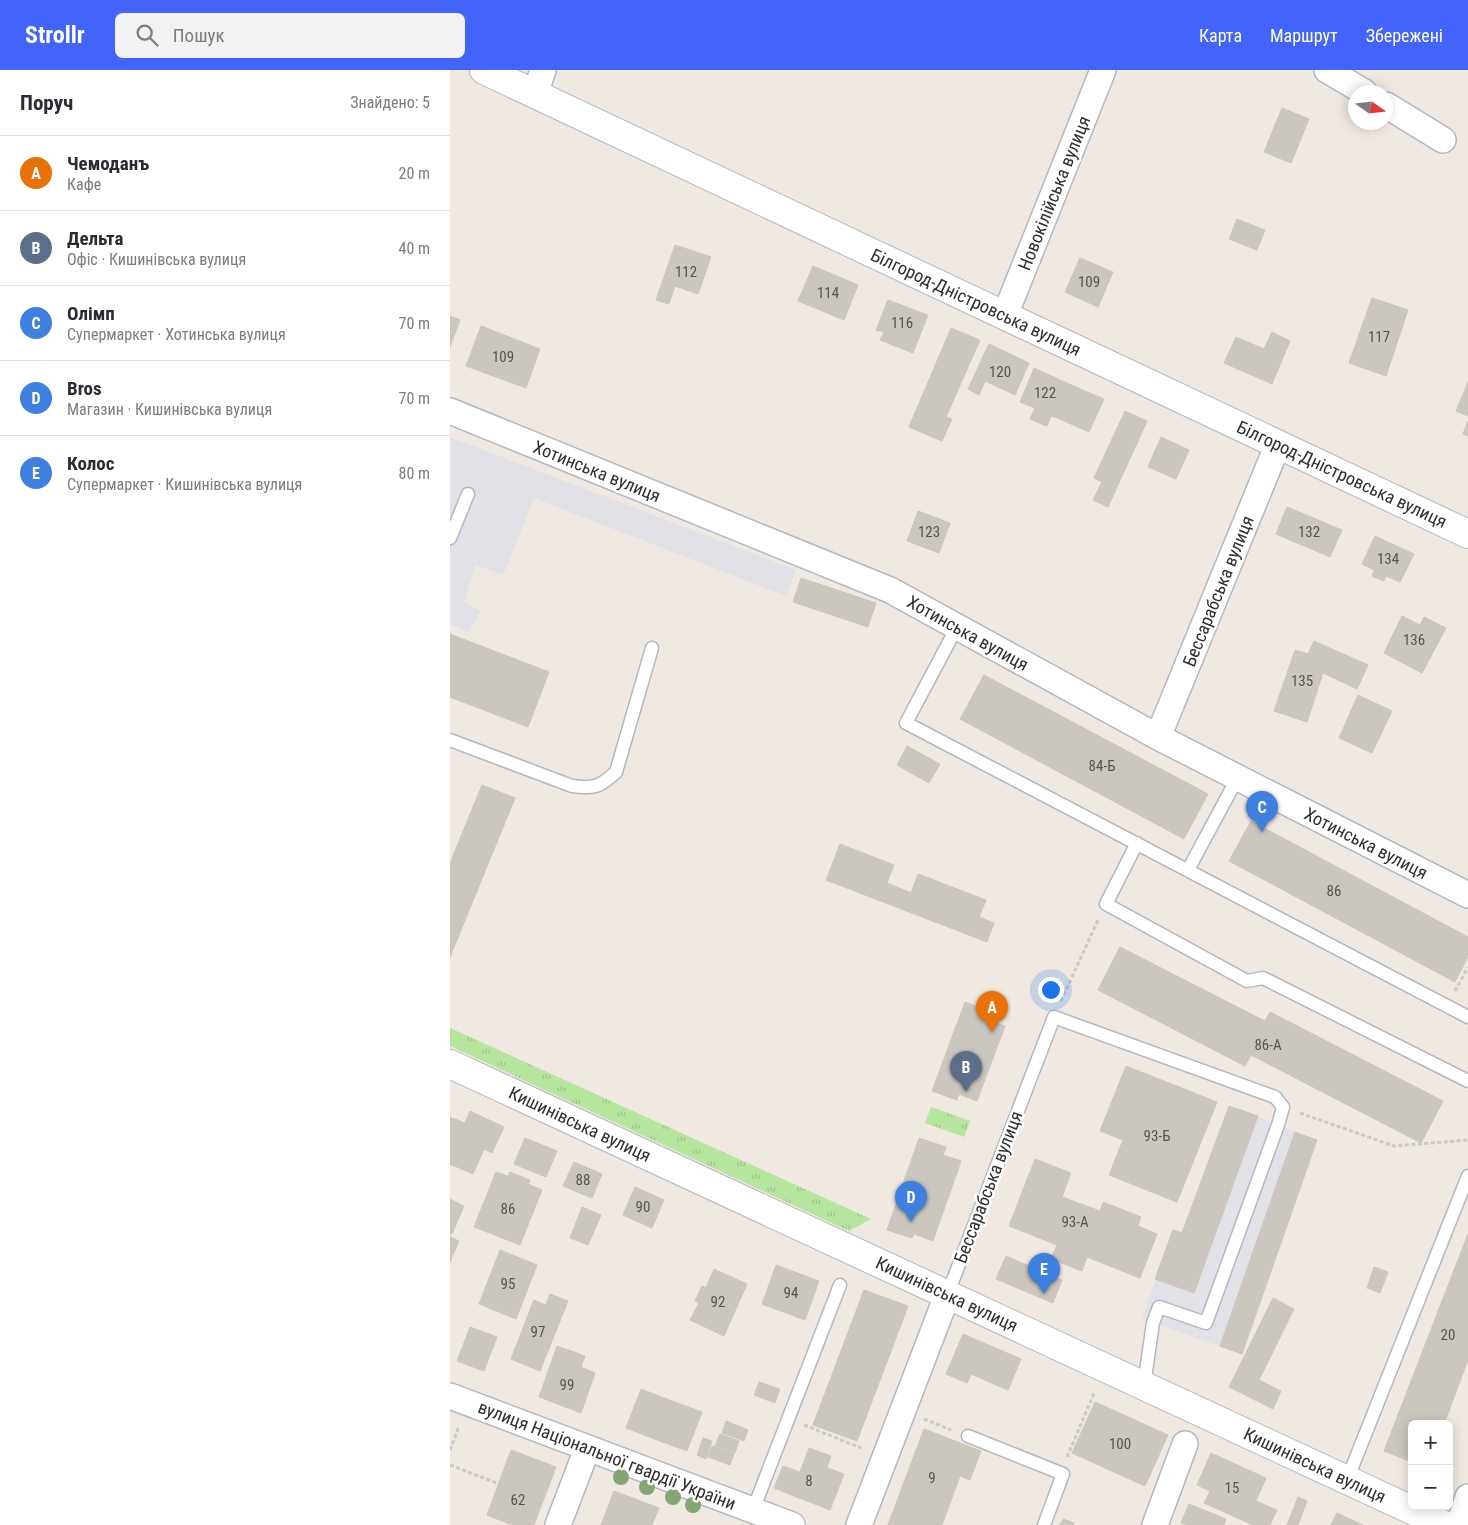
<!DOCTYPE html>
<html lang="uk">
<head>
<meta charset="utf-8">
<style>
  :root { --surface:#fff; --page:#f2f2f3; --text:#2b2b33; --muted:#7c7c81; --line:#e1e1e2; --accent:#4264fb }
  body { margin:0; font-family:"Roboto Condensed",sans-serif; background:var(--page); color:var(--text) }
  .controls { position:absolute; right:15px; bottom:15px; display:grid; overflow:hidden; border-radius:8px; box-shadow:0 2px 12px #0003 }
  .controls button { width:45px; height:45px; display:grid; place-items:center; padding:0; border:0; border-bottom:1px solid var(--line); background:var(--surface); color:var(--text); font:25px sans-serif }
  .compass { position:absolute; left:898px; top:15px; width:45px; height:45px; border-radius:50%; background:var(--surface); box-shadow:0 2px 12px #0003; rotate:104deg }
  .you { position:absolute; left:600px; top:919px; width:18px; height:18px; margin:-12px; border:4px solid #fff; border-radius:50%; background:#1a73e8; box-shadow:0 0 0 8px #1a73e833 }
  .badge { display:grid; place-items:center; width:32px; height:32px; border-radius:50%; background:var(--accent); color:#fff; font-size:16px; font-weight:700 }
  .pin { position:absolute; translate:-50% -41px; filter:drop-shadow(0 1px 2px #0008) }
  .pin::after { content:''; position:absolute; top:26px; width:18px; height:15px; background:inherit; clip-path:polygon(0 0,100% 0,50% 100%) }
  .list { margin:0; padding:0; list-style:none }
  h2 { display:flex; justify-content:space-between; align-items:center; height:65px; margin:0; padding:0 20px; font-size:21px }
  h2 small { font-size:16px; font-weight:400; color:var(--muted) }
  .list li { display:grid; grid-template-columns:32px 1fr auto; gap:15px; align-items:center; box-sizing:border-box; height:75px; padding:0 20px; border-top:1px solid var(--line) }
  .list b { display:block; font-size:19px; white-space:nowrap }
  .list p { margin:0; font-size:16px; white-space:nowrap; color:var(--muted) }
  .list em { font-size:16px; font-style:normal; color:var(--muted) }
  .icon { flex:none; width:28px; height:28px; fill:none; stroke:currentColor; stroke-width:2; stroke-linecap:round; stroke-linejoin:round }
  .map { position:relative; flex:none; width:1018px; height:1455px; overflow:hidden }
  header { display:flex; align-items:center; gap:30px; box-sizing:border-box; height:70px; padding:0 25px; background:var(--accent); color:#fff }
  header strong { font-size:24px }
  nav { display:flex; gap:28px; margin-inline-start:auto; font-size:18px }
  .search { width:350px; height:45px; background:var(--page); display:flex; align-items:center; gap:12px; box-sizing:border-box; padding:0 18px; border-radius:8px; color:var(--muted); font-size:19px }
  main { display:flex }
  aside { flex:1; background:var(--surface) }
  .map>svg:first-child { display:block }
</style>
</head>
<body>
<header>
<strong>Strollr</strong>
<div class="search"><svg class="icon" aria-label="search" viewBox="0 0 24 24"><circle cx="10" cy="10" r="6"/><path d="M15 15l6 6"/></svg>Пошук</div>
<nav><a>Карта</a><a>Маршрут</a><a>Збережені</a></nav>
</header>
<main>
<aside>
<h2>Поруч<small>Знайдено: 5</small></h2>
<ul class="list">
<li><span class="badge" style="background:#e8710a">A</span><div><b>Чемоданъ</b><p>Кафе</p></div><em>20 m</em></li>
<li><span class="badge" style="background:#5c6f8a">B</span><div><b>Дельта</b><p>Офіс · Кишинівська вулиця</p></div><em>40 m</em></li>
<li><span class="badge" style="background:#3f7fe0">C</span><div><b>Олімп</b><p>Супермаркет · Хотинська вулиця</p></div><em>70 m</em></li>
<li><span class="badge" style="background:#3f7fe0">D</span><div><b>Bros</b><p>Магазин · Кишинівська вулиця</p></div><em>70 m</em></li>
<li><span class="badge" style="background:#3f7fe0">E</span><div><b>Колос</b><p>Супермаркет · Кишинівська вулиця</p></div><em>80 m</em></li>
</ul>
</aside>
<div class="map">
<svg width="1018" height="1455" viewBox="0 0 1018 1455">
  <defs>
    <pattern id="grass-tufts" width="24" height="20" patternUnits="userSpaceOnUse" patternTransform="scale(1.25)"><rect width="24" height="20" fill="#b6e59e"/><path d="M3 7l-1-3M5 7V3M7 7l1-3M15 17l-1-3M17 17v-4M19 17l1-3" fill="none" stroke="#9dc588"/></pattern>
  </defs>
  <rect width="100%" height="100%" fill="#efe9e1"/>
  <path fill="#e3e1e8" d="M0,367L346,500L336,526L84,428L53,505L25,495L14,532L30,541L19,562L0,555Z
    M779,1036L867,1070L792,1284L692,1249L723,1160L733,1163Z"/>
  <path fill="url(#grass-tufts)" d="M0,958L421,1149L399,1161L0,976Z
    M481,1037L520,1051L514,1067L475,1053Z"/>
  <path fill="#cbc7bf" stroke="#cbc5ba" d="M832,38L859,49L841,93L814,82Z
    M787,149L815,160L807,180L779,169Z
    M225,175L261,187L248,224L225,216L219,234L206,230Z
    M630,188L663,202L648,237L615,222Z
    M363,196L408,215L394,250L348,231Z
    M922,228L958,240L936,306L899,293Z
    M438,230L478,245L463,283L430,270L434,262L426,260Z
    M0,246L10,250L0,277Z
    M31,256L90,279L76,318L16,296Z
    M501,258L530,270L496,347L502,349L492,371L459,357Z
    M822,262L840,271L822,314L774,293L786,267L814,279Z
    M539,274L579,293L565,325L535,311L529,325L518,319Z
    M584,298L619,314L605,347L601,346L597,356L580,349L585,338L570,332Z
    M1018,312V346L1006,341Z
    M619,314L654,329L639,362L605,347Z
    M675,341L697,351L658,437L643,430L652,412L644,408Z
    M1018,351V366L1013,364Z
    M711,367L739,380L726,409L698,397Z
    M837,437L892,460L880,487L826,464Z
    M468,441L500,453L489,483L457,471Z
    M925,466L964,484L950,512L936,506L934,511L922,506L924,500L912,494Z
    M351,508L426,533L418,557L343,532Z
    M952,546L970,555L974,547L996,558L972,603L934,583Z
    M0,564L99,602L78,657L0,627Z
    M864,571L918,595L907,619L873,603L857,652L824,641L845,580L858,584Z
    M534,605L758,724L734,769L510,649Z
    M908,625L942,641L922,683L889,668Z
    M457,676L490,694L479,713L447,695Z
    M32,715L65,728L0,887V793Z
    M801,751L1018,867V887L1005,912L779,791Z
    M390,774L444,795L437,813L461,823L468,804L536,830L529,847L544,853L537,872L376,810Z
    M670,877L815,951L820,942L993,1031L971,1073L801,985L795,996L648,920Z
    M515,932L538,941L536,949L555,956L527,1031L509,1024L507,1030L482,1021Z
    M676,996L767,1032L727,1132L659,1105L673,1070L650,1061Z
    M779,1036L808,1046L744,1223L705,1209L723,1160L732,1163Z
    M20,1041L54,1057L42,1083L34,1079L23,1104L0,1094V1047L15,1053Z
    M845,1062L867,1070L792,1284L770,1276Z
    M75,1068L107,1081L96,1107L64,1094Z
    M469,1068L496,1077L493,1085L511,1091L483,1171L464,1164L462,1168L437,1160Z
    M585,1089L621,1103L612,1127L650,1141L653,1132L691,1147L688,1156L707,1164L690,1208L637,1187L632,1201L601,1189L607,1175L559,1156Z
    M124,1092L152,1104L142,1128L113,1116Z
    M46,1102L58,1106L60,1102L80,1110L78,1114L92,1120L70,1175L24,1157Z
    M185,1117L214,1130L202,1158L173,1145Z
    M0,1129L14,1136L2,1164L0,1163Z
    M132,1137L151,1145L138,1175L120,1168Z
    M1018,1164V1290L994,1354H962V1392L934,1381Z
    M0,1167L9,1171L0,1192Z
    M50,1180L87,1195L66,1249L29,1234Z
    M556,1186L612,1210L603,1233L546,1209Z
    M326,1195L369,1211L355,1250L312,1234Z
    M924,1197L938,1202L930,1223L917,1218Z
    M264,1199L297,1214L274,1266L240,1250L249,1233L245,1231L252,1216L256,1218Z
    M414,1220L458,1236L407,1371L363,1355Z
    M100,1224L118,1231L90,1301L61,1289L84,1230L96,1235Z
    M823,1228L844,1239L809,1310L831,1321L823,1339L779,1317Z
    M20,1257L47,1267L34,1301L7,1291Z
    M513,1264L571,1289L558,1320L521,1304L517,1313L496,1304Z
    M107,1276L135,1286L131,1297L145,1303L131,1343L89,1327Z
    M309,1312L330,1319L325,1333L304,1325Z
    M191,1319L222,1331L207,1370L176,1358Z
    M222,1331L252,1342L237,1381L207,1370Z
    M645,1332L718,1365L695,1416L622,1383Z
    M276,1351L298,1360L294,1371L272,1363Z
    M474,1359L531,1381L520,1410L510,1406L492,1455H438Z
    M270,1364L289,1371L285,1383L265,1376Z
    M253,1368L262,1371L256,1389L247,1385Z
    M262,1376L284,1384L280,1395L258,1387Z
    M359,1378L381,1386L377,1398L394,1404L380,1440L324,1418L333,1396L350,1402Z
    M61,1380L106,1397L84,1455H62L37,1445Z
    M761,1383L816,1408L806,1431L827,1440L820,1455H803L754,1433L760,1421L747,1415Z
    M164,1421L209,1438L202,1455H151Z
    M848,1427L857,1431L848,1455H837Z
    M739,1434L776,1449L774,1455H737L731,1453Z
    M887,1443L913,1455H881Z
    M613,1449L624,1453L623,1455H610Z"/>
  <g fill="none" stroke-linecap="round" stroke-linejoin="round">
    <g stroke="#b4b7c1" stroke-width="15">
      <path id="service" d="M0,468L18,424
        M507,557L456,653L1018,947
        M0,670L122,716C144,719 150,717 166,702L202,578
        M687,773L656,834L797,911L813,908L1018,1011
        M738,800L788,707
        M498,1223L604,947L825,1027L833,1037L828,1055L756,1253L709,1237L703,1253L694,1315
        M518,1366L613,1404L594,1455
        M897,1410L1018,1106
        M303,1440L390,1215"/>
    </g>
    <g stroke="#b4b7c1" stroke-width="28">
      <path id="minor" d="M877,0L914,22
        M85,24L93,0
        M936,35L993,70
        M555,245L653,0
        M0,341L440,520L708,667L1018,825
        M708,667L828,374
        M0,1326L342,1455
        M108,1455L137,1379
        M409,1455L498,1223
        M705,1455L735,1374
        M1009,1455L1018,1427"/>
    </g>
    <g stroke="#b4b7c1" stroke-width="30">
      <path id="tertiary" d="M0,994L994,1455"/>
    </g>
    <g stroke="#b4b7c1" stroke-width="30">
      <path id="secondary" d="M34,0L1018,464"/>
    </g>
    <path stroke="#c9c9c9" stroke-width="3" stroke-dasharray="4 2.5" stroke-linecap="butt" d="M1005,921L1018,897
      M611,931L648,850
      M850,1043L944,1076L1018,1070
      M474,1349L501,1360
      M354,1355L411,1378
      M0,1380L9,1356
      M617,1387L645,1321
      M0,1395L49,1414"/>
    <use href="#service" stroke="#fff" stroke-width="12"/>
    <use href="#minor" stroke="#fff" stroke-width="25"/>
    <use href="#tertiary" stroke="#fff" stroke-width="28"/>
    <use href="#secondary" stroke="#fff" stroke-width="28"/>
  </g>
  <g fill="#84a574">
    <circle cx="171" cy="1407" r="8"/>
    <circle cx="197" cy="1417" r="8"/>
    <circle cx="223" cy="1427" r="8"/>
    <circle cx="243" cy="1435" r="8"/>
  </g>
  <g text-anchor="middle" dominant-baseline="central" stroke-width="5" stroke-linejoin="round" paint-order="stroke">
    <g font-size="15" fill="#555452">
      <text x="236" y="202">112</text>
      <text x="639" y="212">109</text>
      <text x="378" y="223">114</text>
      <text x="452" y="253">116</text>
      <text x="929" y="267">117</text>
      <text x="53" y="287">109</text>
      <text x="550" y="302">120</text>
      <text x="595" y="323">122</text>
      <text x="479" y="462">123</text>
      <text x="859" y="462">132</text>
      <text x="938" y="489">134</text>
      <text x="964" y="570">136</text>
      <text x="852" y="611">135</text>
      <text x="652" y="696">84-Б</text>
      <text x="884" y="821">86</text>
      <text x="818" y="975">86-А</text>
      <text x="707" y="1066">93-Б</text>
      <text x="133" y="1110">88</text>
      <text x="193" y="1137">90</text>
      <text x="58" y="1139">86</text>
      <text x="625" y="1152">93-А</text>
      <text x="58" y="1214">95</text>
      <text x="341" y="1223">94</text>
      <text x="268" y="1232">92</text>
      <text x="88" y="1262">97</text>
      <text x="998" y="1265">20</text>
      <text x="117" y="1315">99</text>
      <text x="670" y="1374">100</text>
      <text x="482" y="1408">9</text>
      <text x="359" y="1411">8</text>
      <text x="782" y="1418">15</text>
      <text x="68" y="1430">62</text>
    </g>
    <g font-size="18" fill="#2e2e2e" stroke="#fff">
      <text transform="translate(604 123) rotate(-68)">Новокілійська вулиця</text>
      <text transform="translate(526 232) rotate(25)">Білгород-Дністровська вулиця</text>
      <text transform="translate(147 401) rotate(22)">Хотинська вулиця</text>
      <text transform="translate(892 404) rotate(25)">Білгород-Дністровська вулиця</text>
      <text transform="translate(768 521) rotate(-68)">Бессарабська вулиця</text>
      <text transform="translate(518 563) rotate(29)">Хотинська вулиця</text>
      <text transform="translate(916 773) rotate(27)">Хотинська вулиця</text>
      <text transform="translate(130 1054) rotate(25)">Кишинівська вулиця</text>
      <text transform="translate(538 1117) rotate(-69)">Бессарабська вулиця</text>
      <text transform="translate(497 1224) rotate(25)">Кишинівська вулиця</text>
      <text transform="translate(157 1385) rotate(21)">вулиця Національної гвардії України</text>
      <text transform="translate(865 1395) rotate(25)">Кишинівська вулиця</text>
    </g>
  </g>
</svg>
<div class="controls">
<button>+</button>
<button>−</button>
</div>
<svg class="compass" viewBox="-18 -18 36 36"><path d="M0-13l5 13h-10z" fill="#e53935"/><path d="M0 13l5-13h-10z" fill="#7c7c81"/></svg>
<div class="you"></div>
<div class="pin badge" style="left:542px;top:962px;background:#e8710a">A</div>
<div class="pin badge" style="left:516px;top:1022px;background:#5c6f8a">B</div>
<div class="pin badge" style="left:812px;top:762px;background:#3f7fe0">C</div>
<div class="pin badge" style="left:461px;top:1152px;background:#3f7fe0">D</div>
<div class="pin badge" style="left:594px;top:1224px;background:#3f7fe0">E</div>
</div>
</main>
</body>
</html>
